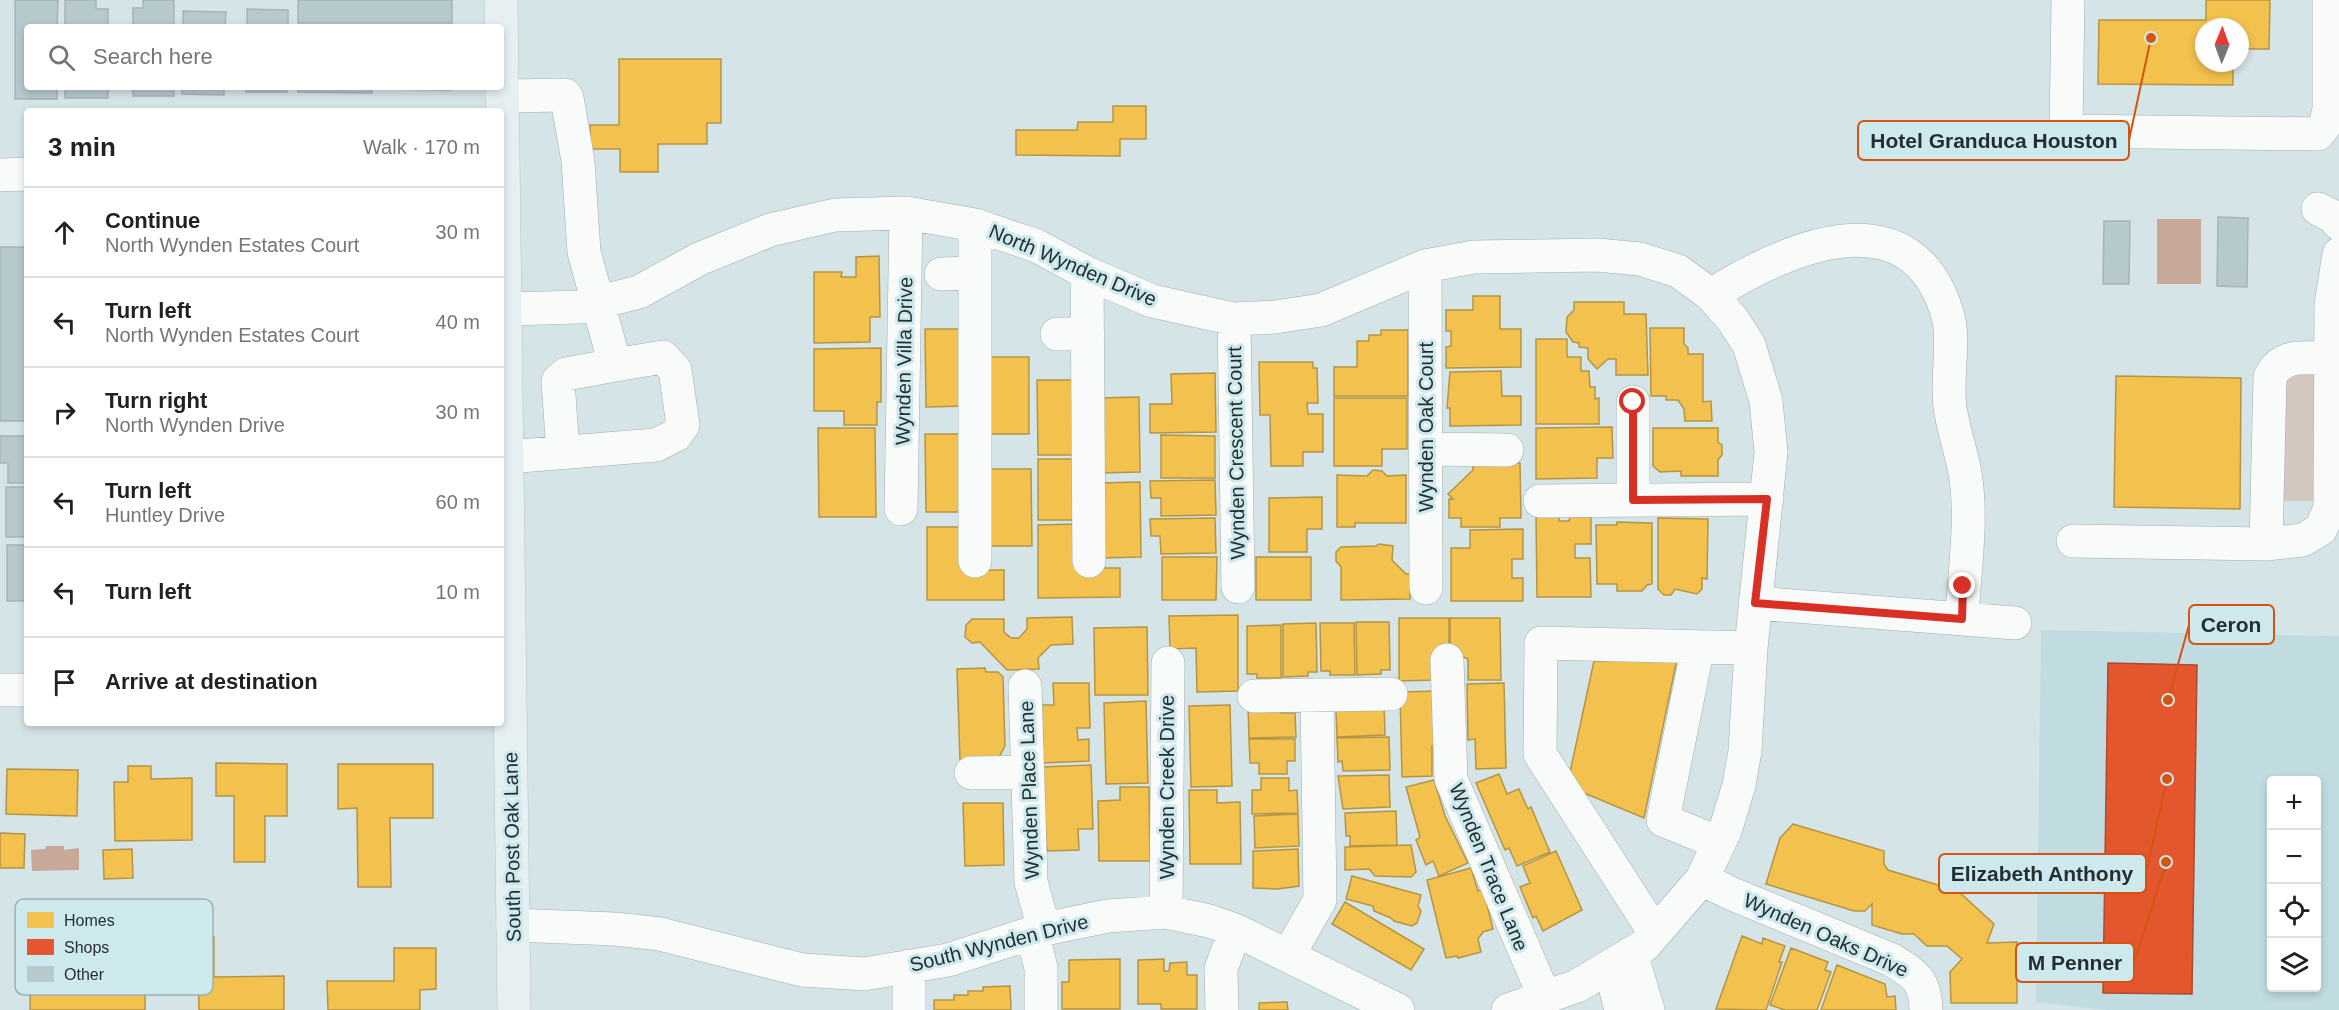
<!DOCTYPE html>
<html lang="en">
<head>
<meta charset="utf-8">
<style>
  :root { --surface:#fff; --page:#f2f2f2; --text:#202124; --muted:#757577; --line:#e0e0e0 }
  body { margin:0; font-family:Helvetica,sans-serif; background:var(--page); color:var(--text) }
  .controls { position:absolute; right:18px; bottom:18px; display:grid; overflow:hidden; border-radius:6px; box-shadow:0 3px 9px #0003 }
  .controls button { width:54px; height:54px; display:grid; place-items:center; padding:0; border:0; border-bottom:2px solid var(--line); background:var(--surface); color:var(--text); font:30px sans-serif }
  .compass { position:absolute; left:2195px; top:18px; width:54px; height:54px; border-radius:50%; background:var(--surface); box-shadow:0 3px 9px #0003; rotate:1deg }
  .stop { position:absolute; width:18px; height:18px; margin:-14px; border:4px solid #d93025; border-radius:50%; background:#fff }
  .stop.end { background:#d93025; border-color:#fff; box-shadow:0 2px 6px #0008 }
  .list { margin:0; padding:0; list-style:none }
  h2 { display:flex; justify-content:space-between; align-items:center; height:78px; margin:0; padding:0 24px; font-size:26px }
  h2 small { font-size:20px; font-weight:400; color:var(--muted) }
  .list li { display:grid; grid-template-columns:39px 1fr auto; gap:18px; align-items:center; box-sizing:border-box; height:90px; padding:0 24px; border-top:2px solid var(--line) }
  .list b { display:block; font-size:22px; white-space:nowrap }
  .list p { margin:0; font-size:20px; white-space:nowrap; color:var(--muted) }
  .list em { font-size:20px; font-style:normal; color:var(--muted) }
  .icon { flex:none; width:33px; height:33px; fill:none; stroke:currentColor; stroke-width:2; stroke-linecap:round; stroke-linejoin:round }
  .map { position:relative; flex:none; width:2339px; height:1010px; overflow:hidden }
  .search { position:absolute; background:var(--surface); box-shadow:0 3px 9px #0003; left:24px; top:24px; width:480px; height:66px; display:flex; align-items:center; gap:15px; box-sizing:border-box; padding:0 21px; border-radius:6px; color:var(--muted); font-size:22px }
  .panel { position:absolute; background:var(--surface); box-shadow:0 3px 9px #0003; left:24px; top:108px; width:480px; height:618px; border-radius:6px }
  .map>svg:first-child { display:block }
</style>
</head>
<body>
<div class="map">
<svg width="2339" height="1010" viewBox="0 0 2339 1010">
  <rect width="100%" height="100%" fill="#d5e4e6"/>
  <path fill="#c1dce1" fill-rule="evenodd" d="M2041,630L2339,636V1010H2106L2036,1002ZM2272,780H2316V988H2272Z"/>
  <path fill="#d4c7c0" d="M2285,375H2315L2313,501H2282Z"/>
  <path fill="#c8a899" d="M2157,219H2201V284H2157Z
    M46,846H64V850L79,848V870L32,871L31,850L45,849Z"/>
  <path fill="#f2c14e" stroke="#b49545" stroke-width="1.5" d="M2206,0H2270L2269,49H2240V27H2204V63H2233V85L2098,84L2099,20H2206Z
    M619,59H721V123H707V144H658V172H620V149H590V125H619Z
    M1113,106H1146V139H1120V156L1016,155V130H1077L1078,122H1113Z
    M879,256L880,317H870V342L814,343V272H842L841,277H856V257Z
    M1473,296H1500V329H1521V367L1446,368V347L1451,346V331H1446V310H1473Z
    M1574,302H1624V314H1646L1648,375H1616V359H1608L1597,369L1588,359V348L1579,347V343L1573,342L1566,332L1567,317L1574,310Z
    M1650,328H1684V344L1688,348V354H1703V402L1711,401L1712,421H1685L1684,409L1678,400H1666V396H1651Z
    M925,329H966L967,406L926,407Z
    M1381,330H1408V396H1334V367H1357V341H1369V335H1381Z
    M1536,339H1567V357H1581V371H1589L1590,387H1595V399L1599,398V424H1536Z
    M881,348V402H877V425H844V411H814V349Z
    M988,357H1029V434H988Z
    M1259,362H1313V368H1317L1318,403H1307L1308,414H1323V452H1303V466H1271L1270,415H1260Z
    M1501,371L1502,396H1521V425L1450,426V408H1447L1450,372Z
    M1215,373L1216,432L1150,433V404H1172L1171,374Z
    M2116,376L2241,378L2240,509L2114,507Z
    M1037,380H1077L1078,455H1038Z
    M1139,397L1140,472L1099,473V398Z
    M1334,398H1407V449H1382V466H1334Z
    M1612,427L1613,458H1597V478L1536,479V428Z
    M818,428H875L876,517H819Z
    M1653,428H1718V442L1722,445V455L1718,460V476H1681V471L1660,472L1653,466Z
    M925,434H966L967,512H926Z
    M1161,435L1215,436V478H1161Z
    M1038,459H1078V520H1038Z
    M1473,463H1520L1521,518H1500V527H1461V518H1449V499H1453L1448,494L1473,470Z
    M990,469H1031L1032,546H990Z
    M1373,470L1382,471L1387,476L1406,475V523H1355V527H1337V475L1367,476Z
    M1215,480L1216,515L1161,516V498H1151L1150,481Z
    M1140,482L1141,557L1100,558V483Z
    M1322,497V529H1307V552H1269V498Z
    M1536,517H1559V521H1569L1570,517H1591V544H1575V558H1590L1591,597H1537Z
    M1215,518L1216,553L1161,554L1160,536H1151L1150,519Z
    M1658,518L1708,519L1707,579L1702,578V589L1697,594L1675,589L1671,595H1664L1658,589Z
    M1617,522L1652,523V584L1647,585L1642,591H1617V584H1597L1596,525H1617Z
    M1079,524V568H1120V597L1038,598V525Z
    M927,527H968V570H1004V600H927Z
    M1523,529V559H1512V578H1523V601H1451V548H1470V530Z
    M1379,544L1393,546L1392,560L1406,574H1410V599L1341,600V567L1336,561V552L1341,547L1376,546Z
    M1162,557H1217L1216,600H1162Z
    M1256,557H1311V600H1256Z
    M1238,615V691L1197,692L1196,648L1170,649L1169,616Z
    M1072,617L1073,644L1051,645L1038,658L1039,669L1007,670L980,642L972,643L965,637L966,625L972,619H1004V632L1011,638H1019L1027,629V618Z
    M1399,618H1449V651L1432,680L1399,681Z
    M1450,618H1500L1501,680H1468V659L1450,651Z
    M1356,622H1389L1390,670H1381V674L1357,675Z
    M1316,623L1317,672H1308V676L1283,677V624Z
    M1320,623H1354L1355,675H1330V671H1321Z
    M1281,625V678H1257V674H1247V626Z
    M1147,627L1148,695H1095L1094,628Z
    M1677,659L1644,818L1567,786L1594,661Z
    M985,668L986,672H998L1003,677L1005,746L998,759L960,760L957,669Z
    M1053,683H1089L1090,728H1077L1078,740L1089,739V761L1043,763L1042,705H1054Z
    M1504,683L1506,768L1476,769L1475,739L1468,740L1467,684Z
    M1437,691L1439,746H1432V776L1402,777L1400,692Z
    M1146,701L1148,783L1106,784L1104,703Z
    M1384,703L1385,735L1337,737L1336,710Z
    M1230,705L1232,786L1191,787L1189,706Z
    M1280,705L1281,713H1295L1296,737L1249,738L1248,706Z
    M1389,737L1390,770L1343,771L1342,761L1338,762L1337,738Z
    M1249,739H1295V761H1287V774H1259V763H1250Z
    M216,763L287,764V816H265V862H234V796H216Z
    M338,764H433V818H390L391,887H358L357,808L338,809Z
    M1091,765L1093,829H1078L1079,850L1047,851L1041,767Z
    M128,766H151V779L192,778V840L115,841L114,782H128Z
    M7,769L78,770L77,816L6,814Z
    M1499,774L1507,794L1519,789L1528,809L1531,807L1550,852L1517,866L1509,848L1505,850L1476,783Z
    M1389,775L1390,807L1343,809L1338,776Z
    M1261,778H1289V791L1297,790L1298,813L1252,814V790H1261Z
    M1434,780L1445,816L1468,863L1439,876L1433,861L1426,865L1416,840L1420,837L1406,787Z
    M1120,787H1149L1150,861H1099L1098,801L1120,800Z
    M1189,790H1217V803L1240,802L1241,864H1190Z
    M963,803H1003L1004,865L965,866Z
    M1396,811L1397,845L1350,846V836H1346L1345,813Z
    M1298,814L1299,846L1255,848L1254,816Z
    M1793,824L1884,851V864L1888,870L1958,891L1994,924L1987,943L2017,942V1003H1951L1950,972L1962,959L1947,946H1927L1914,934H1902L1872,925V904L1865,911H1854L1766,884L1780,838Z
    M0,833L25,834L24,868H0Z
    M1411,845L1416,872L1411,877L1375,876L1369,869L1345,870V847Z
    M132,849L133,878L104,879L103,850Z
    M1298,849L1299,886L1278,889L1253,888V851Z
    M1556,851L1582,910L1543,931L1536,916L1533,918L1520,887L1530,883L1523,866Z
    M1471,868L1478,891L1483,889L1493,929L1483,932L1478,939L1481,952L1458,958L1457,956L1446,958L1427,880Z
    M1352,876L1421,895L1418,906L1421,911L1417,923L1412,926L1394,921L1391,918L1374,911L1373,906L1346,899Z
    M1345,902L1424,949L1411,970L1332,924Z
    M106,914H146L145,1010H30L31,962H105Z
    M1742,936L1762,944L1763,938L1785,946L1779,962H1782L1766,1010L1716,1009Z
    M176,937H214V977L284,976V1010H199L198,967H176Z
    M394,948H436V989L420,990V1010H328L327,981H394Z
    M1791,948L1828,962L1825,970L1831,972L1817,1010H1785L1770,1005Z
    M1120,959V1009H1062V982H1069V960Z
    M1164,959V971H1169L1170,963L1187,962V975H1197V1009H1161V1004H1138V960Z
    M1837,965L1885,984L1887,997L1895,996L1896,1010H1821Z
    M1010,986L1011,1010H934V1000H954V995H968V991H983V987Z
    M1287,1002L1288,1010H1259V1003Z"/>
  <path fill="#e4572e" stroke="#ab4b2f" stroke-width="1.5" d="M2108,663L2197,665L2192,994L2103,993Z"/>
  <path fill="#b6c9cd" stroke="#a8b4b6" stroke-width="1.5" d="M15,0H58L57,27H27V87H57V99H15Z
    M65,0H96V9H108V27H65Z
    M143,0H174V27H133V8H143Z
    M298,0H452V23H298Z
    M247,9L288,10V27H247Z
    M183,11L226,12L225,27H183Z
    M65,87H108V98H65Z
    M133,87H174V96H133Z
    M182,87H224V95L182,94Z
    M246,87H287V92H246Z
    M299,87H372V93L298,92Z
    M380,87H450V90L380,89Z
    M2218,217L2248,218L2247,287L2217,286Z
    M2104,221H2130L2129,284H2103Z
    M0,247H27V421H0Z
    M0,436H27V483H8V463H0Z
    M6,487H27V537H6Z
    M7,545H27V621H25V601H7Z"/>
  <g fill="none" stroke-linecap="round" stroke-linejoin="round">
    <g stroke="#a1adaf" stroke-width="34">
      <path id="minor" d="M2068,0L2066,131L2318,134L2325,125L2329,110V0
        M502,96L565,95L567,98L578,161L584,252L615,365L663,357L675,370L683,425L676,435L656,445L507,457
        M0,175L27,174
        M2318,209L2332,216L2339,224
        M975,225V561
        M1425,266L1426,588
        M1087,273L1089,561
        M941,274L975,273
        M1711,295C1786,248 1912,191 1948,316C1955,342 1946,379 1950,407C1953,429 1961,451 1965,473C1973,520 1964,572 1962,619
        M505,309L580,307L639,292L699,259L770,230L835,215L906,213L975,225L1037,246L1087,273L1152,301L1234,319L1275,317L1321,310L1425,266L1474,257L1597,255L1640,259L1678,271L1711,295L1733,320L1749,345L1766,401L1771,452L1751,648L1745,751L1739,785L1725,831L1702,879L1644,946L1577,986L1508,1010
        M1234,319L1238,587
        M1057,334H1088
        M1633,402V500
        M1426,449L1507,450
        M563,452L558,381L566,374L615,365
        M1540,501L1767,499
        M901,509L906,213
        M2073,541L2266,544L2303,540L2321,529L2330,508L2331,305L2339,254
        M2266,544L2270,377C2282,352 2307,358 2332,359
        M1755,603L2015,623
        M1698,647L1663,820L1719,843
        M1447,660L1451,779L1545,998
        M1025,686L1031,882L1044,929
        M0,690H27
        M1254,696L1391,694
        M971,773L1027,772
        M1702,879L1730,893L1892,960C1916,975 1925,980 1926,1010
        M1166,912L1168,663
        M513,925L615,929L660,934L802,970L864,974L948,960L1044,929L1108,916L1166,912L1209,921L1235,930L1398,1010
        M1032,932L1041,968V1010
        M1655,933L1540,754L1541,643L1751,648
        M1631,953L1648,1010
        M1289,954L1320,900L1317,695
        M1610,967L1621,1010
        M909,1010V966
        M1222,1010L1221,969L1235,930"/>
    </g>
    <g stroke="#b8c0c1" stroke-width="34">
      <path id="major" d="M501,0L514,1010"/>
    </g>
    <use href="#minor" stroke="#f9fbfb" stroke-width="33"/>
    <use href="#major" stroke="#e6f0f2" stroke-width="33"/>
  </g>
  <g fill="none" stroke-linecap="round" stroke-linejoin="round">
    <path stroke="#d93025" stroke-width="8" d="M1633,402V500L1767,499L1755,603L1962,619L1963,586"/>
  </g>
  <g text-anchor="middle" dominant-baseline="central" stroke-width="6" stroke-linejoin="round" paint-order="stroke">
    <g font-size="20" fill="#252f31" stroke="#cde9ee">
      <text transform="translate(1073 265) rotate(23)">North Wynden Drive</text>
      <text transform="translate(904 361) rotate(-89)">Wynden Villa Drive</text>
      <text transform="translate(1426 427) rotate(-90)">Wynden Oak Court</text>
      <text transform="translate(1236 453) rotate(-91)">Wynden Crescent Court</text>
      <text transform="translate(1167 787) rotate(-90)">Wynden Creek Drive</text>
      <text transform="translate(1029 790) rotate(-92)">Wynden Place Lane</text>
      <text transform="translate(512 847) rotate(-91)">South Post Oak Lane</text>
      <text transform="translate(1489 867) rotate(68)">Wynden Trace Lane</text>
      <text transform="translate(1826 935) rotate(24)">Wynden Oaks Drive</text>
      <text transform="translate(999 943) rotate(-14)">South Wynden Drive</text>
    </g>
  </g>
  <rect x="15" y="899" width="198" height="96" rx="9" fill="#cde9ee" stroke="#9bb1b5" stroke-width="1.5"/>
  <rect x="27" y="912" width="27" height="16" fill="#f2c14e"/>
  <rect x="27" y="939" width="27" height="16" fill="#e4572e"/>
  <rect x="27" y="966" width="27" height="16" fill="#b6c9cd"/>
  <g font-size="16" fill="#252f31">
    <text x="64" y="926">Homes</text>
    <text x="64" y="953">Shops</text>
    <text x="64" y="980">Other</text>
  </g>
  <path fill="none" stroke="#d45510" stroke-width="2" d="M2151 38L2129 140M2168 700L2189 625M2167 779L2146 873M2166 862L2134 963"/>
  <g fill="#d45510" stroke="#cde9ee" stroke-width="2">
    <circle cx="2151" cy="38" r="6"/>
    <circle cx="2168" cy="700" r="6"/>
    <circle cx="2167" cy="779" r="6"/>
    <circle cx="2166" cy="862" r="6"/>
  </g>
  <g fill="#cde9ee" stroke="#d45510" stroke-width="2">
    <rect x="1858" y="121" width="271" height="39" rx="6"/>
    <rect x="2189" y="605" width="85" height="39" rx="6"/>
    <rect x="1939" y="854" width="207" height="39" rx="6"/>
    <rect x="2016" y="943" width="118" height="39" rx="6"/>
  </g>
  <g font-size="21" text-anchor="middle" font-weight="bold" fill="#252f31">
    <text x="1994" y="148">Hotel Granduca Houston</text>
    <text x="2231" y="632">Ceron</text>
    <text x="2042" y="881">Elizabeth Anthony</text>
    <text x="2075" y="970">M Penner</text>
  </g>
</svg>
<div class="controls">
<button>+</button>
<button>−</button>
<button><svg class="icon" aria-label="locate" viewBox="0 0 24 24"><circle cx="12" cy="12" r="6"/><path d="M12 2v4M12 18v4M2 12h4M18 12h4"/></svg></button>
<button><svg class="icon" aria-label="layers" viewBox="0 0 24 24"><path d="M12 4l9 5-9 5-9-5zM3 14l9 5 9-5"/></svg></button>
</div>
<svg class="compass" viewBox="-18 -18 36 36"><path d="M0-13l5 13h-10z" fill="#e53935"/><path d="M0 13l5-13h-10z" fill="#757577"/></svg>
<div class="stop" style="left:1633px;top:402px"></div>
<div class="stop end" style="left:1963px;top:586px"></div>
<div class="search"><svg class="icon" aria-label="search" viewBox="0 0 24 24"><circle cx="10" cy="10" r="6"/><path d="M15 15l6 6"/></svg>Search here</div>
<section class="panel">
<h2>3 min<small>Walk · 170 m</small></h2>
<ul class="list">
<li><svg class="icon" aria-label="ahead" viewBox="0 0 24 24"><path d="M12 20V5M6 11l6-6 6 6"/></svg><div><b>Continue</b><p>North Wynden Estates Court</p></div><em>30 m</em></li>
<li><svg class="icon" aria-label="left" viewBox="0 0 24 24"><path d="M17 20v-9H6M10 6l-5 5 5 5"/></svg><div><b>Turn left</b><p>North Wynden Estates Court</p></div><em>40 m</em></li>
<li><svg class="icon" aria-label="right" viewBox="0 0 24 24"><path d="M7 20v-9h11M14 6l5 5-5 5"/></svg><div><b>Turn right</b><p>North Wynden Drive</p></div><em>30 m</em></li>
<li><svg class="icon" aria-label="left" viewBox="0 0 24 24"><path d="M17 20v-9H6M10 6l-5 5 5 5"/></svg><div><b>Turn left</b><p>Huntley Drive</p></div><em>60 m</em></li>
<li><svg class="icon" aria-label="left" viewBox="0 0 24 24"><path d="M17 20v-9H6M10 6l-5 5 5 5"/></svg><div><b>Turn left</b></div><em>10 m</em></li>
<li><svg class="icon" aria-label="arrive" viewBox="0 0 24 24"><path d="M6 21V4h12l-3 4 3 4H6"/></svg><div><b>Arrive at destination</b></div></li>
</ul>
</section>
</div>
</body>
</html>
